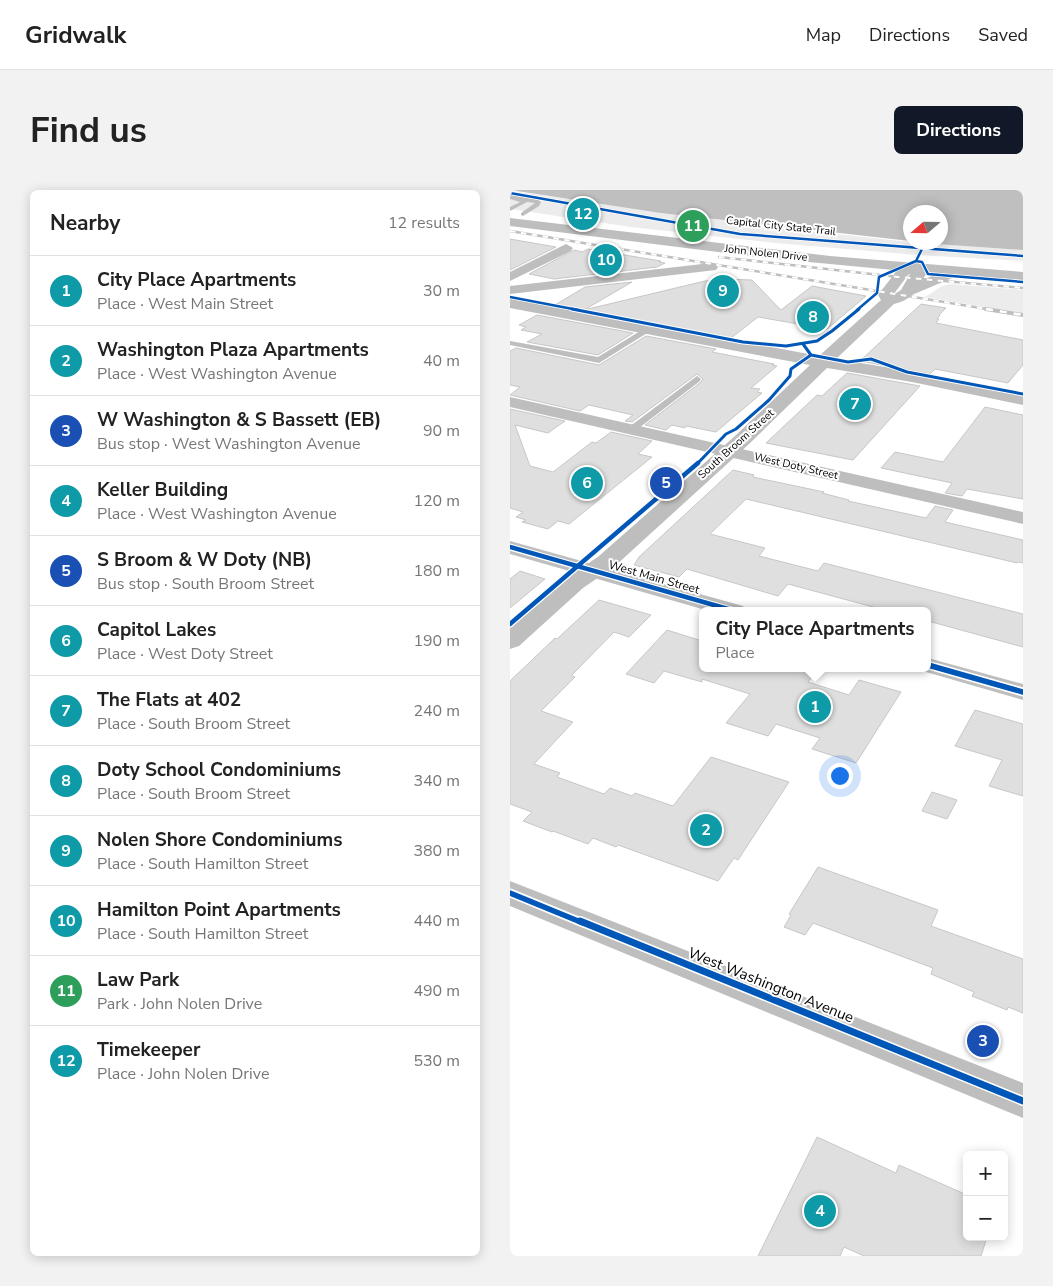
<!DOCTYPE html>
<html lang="en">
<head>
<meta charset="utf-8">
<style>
  :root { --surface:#fff; --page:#f2f2f2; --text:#222; --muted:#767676; --line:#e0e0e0; --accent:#111827 }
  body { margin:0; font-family:"Nunito Sans",sans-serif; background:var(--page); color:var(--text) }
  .controls { position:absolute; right:15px; bottom:15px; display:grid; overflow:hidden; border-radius:8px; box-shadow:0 2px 12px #0003 }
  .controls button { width:45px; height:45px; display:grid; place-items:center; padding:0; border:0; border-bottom:1px solid var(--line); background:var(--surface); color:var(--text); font:25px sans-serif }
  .compass { position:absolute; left:393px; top:15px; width:45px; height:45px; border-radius:50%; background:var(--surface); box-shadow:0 2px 12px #0003; rotate:250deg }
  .you { position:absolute; left:329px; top:585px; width:18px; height:18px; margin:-12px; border:4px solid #fff; border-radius:50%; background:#1a73e8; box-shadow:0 0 0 8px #1a73e833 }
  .badge { display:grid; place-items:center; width:32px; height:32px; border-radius:50%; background:var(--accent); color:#fff; font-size:16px; font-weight:700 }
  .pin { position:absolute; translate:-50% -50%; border:2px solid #fff; box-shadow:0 1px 5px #0006 }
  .popup { position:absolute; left:189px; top:417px; width:232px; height:65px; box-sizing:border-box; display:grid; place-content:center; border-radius:8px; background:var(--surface); filter:drop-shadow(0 1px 4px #0005); font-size:16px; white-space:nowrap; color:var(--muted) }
  .popup b { font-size:19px; color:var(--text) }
  .popup::after { content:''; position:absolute; left:50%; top:100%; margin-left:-10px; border:10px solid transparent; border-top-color:var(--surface) }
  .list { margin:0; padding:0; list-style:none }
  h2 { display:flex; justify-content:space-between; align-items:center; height:65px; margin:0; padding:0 20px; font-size:21px }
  h2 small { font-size:16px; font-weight:400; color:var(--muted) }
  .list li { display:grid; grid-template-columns:32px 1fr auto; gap:15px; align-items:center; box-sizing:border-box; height:70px; padding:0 20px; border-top:1px solid var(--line) }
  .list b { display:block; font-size:19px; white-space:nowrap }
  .list p { margin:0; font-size:16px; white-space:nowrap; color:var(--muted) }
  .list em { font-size:16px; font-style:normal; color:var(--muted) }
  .map { position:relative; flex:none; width:513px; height:1066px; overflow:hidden; border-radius:8px }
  header { display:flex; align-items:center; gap:30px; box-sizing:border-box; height:70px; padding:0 25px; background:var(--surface); border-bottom:1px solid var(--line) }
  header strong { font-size:24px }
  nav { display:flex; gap:28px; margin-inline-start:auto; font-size:18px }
  .intro { display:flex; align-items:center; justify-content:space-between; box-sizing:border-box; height:120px; padding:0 30px }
  h1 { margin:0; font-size:35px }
  .button { padding:12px 22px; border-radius:8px; background:var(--accent); color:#fff; font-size:18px; font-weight:700 }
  main { display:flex; gap:30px; padding:0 30px }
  aside { flex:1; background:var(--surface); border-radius:8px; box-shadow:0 2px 12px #0003 }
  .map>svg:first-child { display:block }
</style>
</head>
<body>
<header>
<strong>Gridwalk</strong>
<nav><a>Map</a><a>Directions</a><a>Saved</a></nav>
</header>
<div class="intro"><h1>Find us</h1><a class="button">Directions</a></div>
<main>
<aside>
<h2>Nearby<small>12 results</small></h2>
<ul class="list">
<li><span class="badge" style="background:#0f9aa8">1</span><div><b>City Place Apartments</b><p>Place · West Main Street</p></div><em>30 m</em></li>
<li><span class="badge" style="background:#0f9aa8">2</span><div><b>Washington Plaza Apartments</b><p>Place · West Washington Avenue</p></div><em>40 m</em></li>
<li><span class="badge" style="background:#1a4fb4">3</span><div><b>W Washington &amp; S Bassett (EB)</b><p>Bus stop · West Washington Avenue</p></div><em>90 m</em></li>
<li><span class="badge" style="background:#0f9aa8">4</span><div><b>Keller Building</b><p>Place · West Washington Avenue</p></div><em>120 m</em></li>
<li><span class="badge" style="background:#1a4fb4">5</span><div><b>S Broom &amp; W Doty (NB)</b><p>Bus stop · South Broom Street</p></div><em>180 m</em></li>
<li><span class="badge" style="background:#0f9aa8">6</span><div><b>Capitol Lakes</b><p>Place · West Doty Street</p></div><em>190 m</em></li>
<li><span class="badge" style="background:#0f9aa8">7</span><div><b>The Flats at 402</b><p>Place · South Broom Street</p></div><em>240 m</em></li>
<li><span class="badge" style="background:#0f9aa8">8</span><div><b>Doty School Condominiums</b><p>Place · South Broom Street</p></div><em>340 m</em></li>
<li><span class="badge" style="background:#0f9aa8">9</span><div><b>Nolen Shore Condominiums</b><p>Place · South Hamilton Street</p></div><em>380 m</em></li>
<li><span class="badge" style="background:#0f9aa8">10</span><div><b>Hamilton Point Apartments</b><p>Place · South Hamilton Street</p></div><em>440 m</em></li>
<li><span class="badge" style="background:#2e9e5b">11</span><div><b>Law Park</b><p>Park · John Nolen Drive</p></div><em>490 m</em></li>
<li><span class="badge" style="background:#0f9aa8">12</span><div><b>Timekeeper</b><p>Place · John Nolen Drive</p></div><em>530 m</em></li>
</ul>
</aside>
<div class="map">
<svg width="513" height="1066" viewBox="0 0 513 1066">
  <rect width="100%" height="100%" fill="#fff"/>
  <path fill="#ececec" d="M0,1L271,38L400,52L513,60V71L407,65L266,53L121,37L0,19Z
    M440,94L513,100V123L415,107L432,96Z"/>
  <path fill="#bfbfbf" d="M0,0H513V60L412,53L430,52V22H400V51L151,23Z"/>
  <path fill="#dfdfdf" stroke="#c7c7c7" d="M0,49L46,57L0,80Z
    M78,59L151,71L149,72L155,73L147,77L44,89L19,84L64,60L72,62Z
    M213,89L242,90L271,120L302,96L356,106L317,139L248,127L221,148L45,115L75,97L122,92L74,120L195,91Z
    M411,114L436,118L429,125H430L427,129H429L426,133L513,150V175L498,193L425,179L420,184L350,171Z
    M27,125L123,143L88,165L17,152L32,144L11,140L16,137L9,135Z
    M136,146L206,159L202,162L264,174L262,175L267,176L241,198L250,199L247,202L252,203L206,242L176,236L175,238L162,235L156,240L135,235L191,192L193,189L187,184L122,232L115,231L123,225L79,215L70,221L0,205L10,197L0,195V161L6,158L89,175Z
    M337,183L410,196L343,270L256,253L307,205L312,206Z
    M475,217L513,225V309L457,299L452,306L435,303L442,293L371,278L385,262L433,272Z
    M0,219L55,231L38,243L5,235L20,276L43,282L82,252L86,253L101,242L142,251L128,264L142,267L59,334L48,331L38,339L12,332L16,330L6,327L13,322L0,318Z
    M223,280L244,285L243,287L314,302L312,303L339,310L338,311L416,328L425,316L443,320L435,332L513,350V373L508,372L507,373L236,309L200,344L255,358L249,366L308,381L314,373L513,424V457L418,431V421H378L278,394L268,406L177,379L169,387L124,375L129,367Z
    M10,381L35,389L0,418V389Z
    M89,410L141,425L119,447L104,442L61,486L65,487L31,521L63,532L24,574L50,583L47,587L94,604L100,598L122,606L125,603L163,616L201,567L279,592L228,670L224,668L208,691L108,655L106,657L83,648L78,654L43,641L42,642L13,631L22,622L0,614V491L45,448L47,449Z
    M157,440L192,451V478H308L298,492L339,505L349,490L391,502L346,573L302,559L310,548L266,534L258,546L216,533L240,504L192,489V492L154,481L144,493L116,484Z
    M465,520L513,534V606L479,596L492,570L445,556Z
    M422,602L447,610L437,629L412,621Z
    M308,677L428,720L421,736L513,769V823L498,817L497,820L462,806L464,802L421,784L423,778L303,733L295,745L274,737L281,725L279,724Z
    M307,947L386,983L389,975L457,1005V1047H477L471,1066H354L334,1057L330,1066H248Z"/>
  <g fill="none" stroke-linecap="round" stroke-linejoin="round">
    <path fill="#bebebe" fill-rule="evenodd" d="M0,5L28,10L31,12L29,16L13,26L11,25V23L25,13L17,12L0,21V17L10,12L0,9Z
      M135,138L142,140L89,173L0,155V151L88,167Z
      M187,186L191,189L190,191L125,241H119V237Z"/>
    <path fill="#bebebe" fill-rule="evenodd" d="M56,54L63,58L61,61L0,91V82Z
      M201,73L206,74L208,77L206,80L0,104V96Z
      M0,207L513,322V334L0,217Z
      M0,351L233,416L236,421H199L0,364Z
      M418,468L513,494V510L409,480L408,478H418Z"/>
    <path fill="#bebebe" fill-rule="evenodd" d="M402,74L407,75L416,84C406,100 404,109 384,114L326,169L381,178L513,205V215L402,192L317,178L239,254L105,376L73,398L9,456L0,459V438L57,388L89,366L225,246L300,175L0,118V108L309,166L371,110L368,105L388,79ZM400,84L391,100L383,105L398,85Z
      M0,691L513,893V928L0,716Z"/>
    <path fill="#bebebe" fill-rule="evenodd" d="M0,28L320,66L513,82V90L447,86L397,107L392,106L390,103L392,100L426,84L256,68L0,36Z"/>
    <g stroke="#bebebe" stroke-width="2.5">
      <path id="rail-far1" d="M0,41L483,120
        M209,67L388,87L513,98"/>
    </g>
    <g stroke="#bebebe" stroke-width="4">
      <path id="rail" d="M476,119L513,125"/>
    </g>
    <use href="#rail-far1" stroke="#fff" stroke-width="2" stroke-dasharray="5.5" stroke-linecap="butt"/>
    <use href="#rail" stroke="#fff" stroke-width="2.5" stroke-dasharray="7" stroke-linecap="butt"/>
    <g stroke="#fff" stroke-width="4">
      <path id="cycleway-far4" d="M0,3L230,44L513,66
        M406,71L412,72L418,84L513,92
        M0,107L68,120
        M347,120L367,103L369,87L406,71L412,59"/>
    </g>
    <g stroke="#fff" stroke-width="5">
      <path id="cycleway-far3" d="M62,119L233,152L276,156L307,151L322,141L349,119
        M301,165L338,172L361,169L397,182L513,204
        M186,275L216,244L226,239L259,210L280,186L281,179L301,165L293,154"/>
    </g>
    <g stroke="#fff" stroke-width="7">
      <path id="cycleway-far2" d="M0,357L225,421
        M0,434L188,273"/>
    </g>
    <g stroke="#fff" stroke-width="9">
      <path id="cycleway-far1" d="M418,475L513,502
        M0,703L73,733"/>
    </g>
    <g stroke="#fff" stroke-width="10">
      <path id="cycleway" d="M70,731L513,911"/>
    </g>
    <use href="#cycleway-far4" stroke="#0057b8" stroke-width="2.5"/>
    <use href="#cycleway-far3" stroke="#0057b8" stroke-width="3"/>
    <use href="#cycleway-far2" stroke="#0057b8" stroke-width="4.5"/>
    <use href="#cycleway-far1" stroke="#0057b8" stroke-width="5.5"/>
    <use href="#cycleway" stroke="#0057b8" stroke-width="7"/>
  </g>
  <g text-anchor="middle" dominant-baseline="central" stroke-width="4" stroke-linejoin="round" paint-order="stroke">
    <g font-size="11" fill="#000" stroke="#fff">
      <text transform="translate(271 36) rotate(6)">Capital City State Trail</text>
      <text transform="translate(256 63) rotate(6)">John Nolen Drive</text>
      <text transform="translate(226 254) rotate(-42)">South Broom Street</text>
      <text transform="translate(286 276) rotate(13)">West Doty Street</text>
    </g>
    <g font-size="12" fill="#000" stroke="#fff">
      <text transform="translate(144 387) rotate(16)">West Main Street</text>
    </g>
    <g font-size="15" fill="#000" stroke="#fff">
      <text transform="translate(261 795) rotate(22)">West Washington Avenue</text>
    </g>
  </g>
</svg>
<div class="controls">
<button>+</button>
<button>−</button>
</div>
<svg class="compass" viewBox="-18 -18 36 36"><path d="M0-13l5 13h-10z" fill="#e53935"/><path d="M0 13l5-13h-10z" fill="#767676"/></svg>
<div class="you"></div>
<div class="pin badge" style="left:305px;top:517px;background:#0f9aa8">1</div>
<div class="popup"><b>City Place Apartments</b>Place</div>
<div class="pin badge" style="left:196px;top:640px;background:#0f9aa8">2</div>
<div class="pin badge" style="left:473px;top:851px;background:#1a4fb4">3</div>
<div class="pin badge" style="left:310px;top:1021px;background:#0f9aa8">4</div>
<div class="pin badge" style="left:156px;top:293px;background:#1a4fb4">5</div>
<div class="pin badge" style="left:77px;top:293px;background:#0f9aa8">6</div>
<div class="pin badge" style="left:345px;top:214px;background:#0f9aa8">7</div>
<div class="pin badge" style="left:303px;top:127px;background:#0f9aa8">8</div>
<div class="pin badge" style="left:213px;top:101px;background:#0f9aa8">9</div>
<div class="pin badge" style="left:96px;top:70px;background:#0f9aa8">10</div>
<div class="pin badge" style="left:183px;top:36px;background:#2e9e5b">11</div>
<div class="pin badge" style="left:73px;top:24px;background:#0f9aa8">12</div>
</div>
</main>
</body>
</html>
